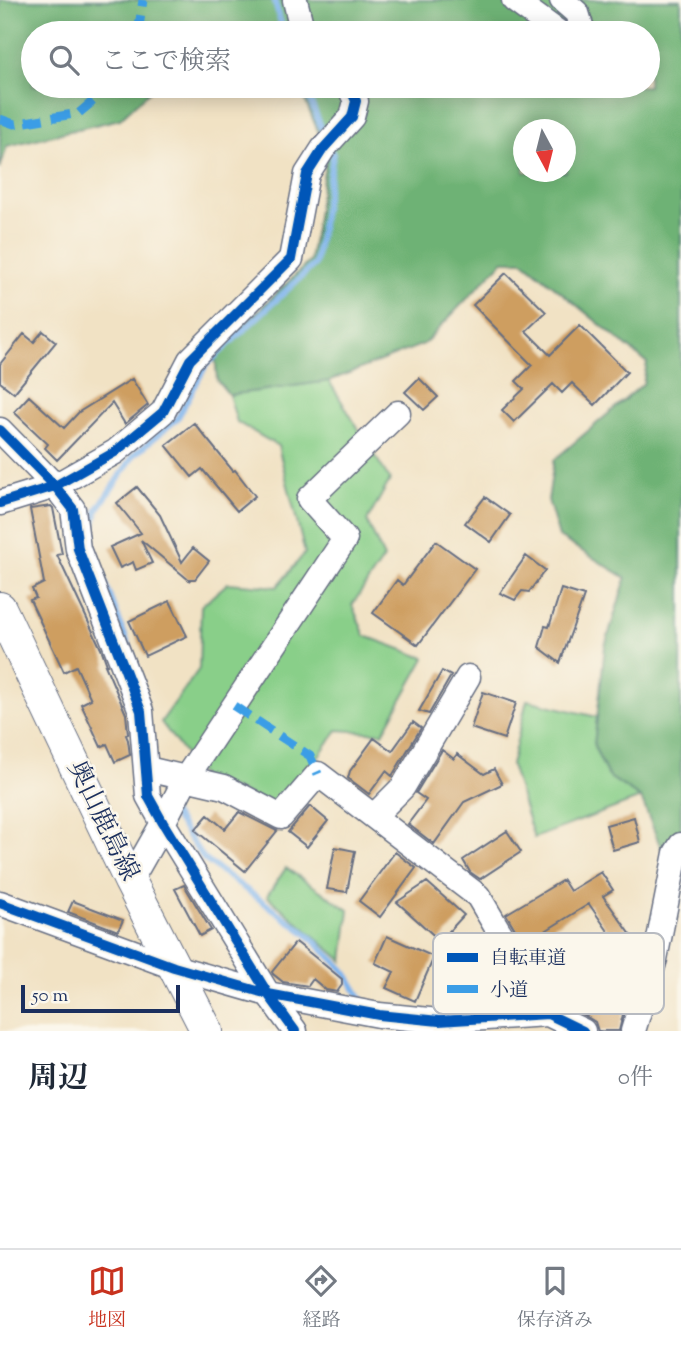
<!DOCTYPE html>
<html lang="ja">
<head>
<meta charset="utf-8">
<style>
  :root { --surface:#fff; --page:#f6f6f7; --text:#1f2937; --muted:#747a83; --line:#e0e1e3; --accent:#c8321e }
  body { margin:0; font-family:"Sorts Mill Goudy","Noto Serif JP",serif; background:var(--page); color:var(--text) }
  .compass { position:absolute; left:513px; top:119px; width:63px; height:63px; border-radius:50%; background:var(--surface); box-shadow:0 4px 18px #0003; rotate:173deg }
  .scale { position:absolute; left:21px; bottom:18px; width:159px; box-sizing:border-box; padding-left:7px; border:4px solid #1b2f5e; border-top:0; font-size:19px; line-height:24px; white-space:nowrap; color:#1b2f5e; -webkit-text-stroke:5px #fbf7ec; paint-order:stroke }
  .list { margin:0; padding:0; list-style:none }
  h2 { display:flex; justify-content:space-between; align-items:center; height:91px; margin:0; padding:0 28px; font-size:30px }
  h2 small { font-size:23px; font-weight:400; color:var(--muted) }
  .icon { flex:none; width:38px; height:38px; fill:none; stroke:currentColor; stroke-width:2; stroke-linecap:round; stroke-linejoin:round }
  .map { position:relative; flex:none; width:681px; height:1031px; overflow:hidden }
  .search { position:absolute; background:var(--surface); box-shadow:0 4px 18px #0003; left:21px; right:21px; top:21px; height:77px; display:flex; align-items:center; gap:18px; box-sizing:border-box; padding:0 24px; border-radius:38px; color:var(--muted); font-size:26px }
  .sheet { height:217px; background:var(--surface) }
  nav { display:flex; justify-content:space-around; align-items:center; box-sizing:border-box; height:98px; border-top:2px solid var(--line); background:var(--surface); font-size:19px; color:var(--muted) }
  nav a { display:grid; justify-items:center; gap:4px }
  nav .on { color:var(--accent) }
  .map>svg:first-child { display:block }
</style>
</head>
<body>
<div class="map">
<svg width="681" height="1031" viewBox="0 0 681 1031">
  <rect width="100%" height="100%" fill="#fbf7ec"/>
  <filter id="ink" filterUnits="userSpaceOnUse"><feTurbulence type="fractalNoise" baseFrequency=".0143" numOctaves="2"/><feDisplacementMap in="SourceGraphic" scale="14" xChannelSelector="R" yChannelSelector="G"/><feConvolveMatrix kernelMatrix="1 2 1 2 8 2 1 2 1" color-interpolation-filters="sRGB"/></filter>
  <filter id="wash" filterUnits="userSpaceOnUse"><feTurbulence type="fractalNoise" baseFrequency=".00686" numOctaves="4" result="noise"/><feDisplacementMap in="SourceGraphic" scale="28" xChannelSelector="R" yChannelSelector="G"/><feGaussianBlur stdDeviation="1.57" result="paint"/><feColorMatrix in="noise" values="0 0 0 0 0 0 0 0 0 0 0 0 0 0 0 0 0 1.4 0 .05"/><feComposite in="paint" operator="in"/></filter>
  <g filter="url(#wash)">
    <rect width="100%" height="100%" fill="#f1e2c4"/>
    <path fill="#89cf89" stroke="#527f74" stroke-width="2" d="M329,381L390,480L367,521L384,558L352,605L365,636L425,658L383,733L337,730L282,808L202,777L161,722L199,669L201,606L228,583L277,587L305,553L278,446L237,422L229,395Z
      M527,700L597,717L594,746L608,776L641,798L534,838L511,765Z
      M286,868L349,910L343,961L267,896Z"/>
    <path fill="#6eb275" stroke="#44706a" stroke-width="2" fill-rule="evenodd" d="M0,0H681V855L661,848L641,798L608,776L594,746L605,646L626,578L559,537L548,500L554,460L643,384L647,363L523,261H503L424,344L329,381L229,395L217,380L215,352L310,261L327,152L299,86H648V33H260L252,29L234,33H33V86H155L120,119L7,146L0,169ZM524,130H566V172H524Z"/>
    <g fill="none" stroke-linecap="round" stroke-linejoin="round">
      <path stroke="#7eb4ed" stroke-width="6" d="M274,0L284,33
        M304,86L325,136
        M137,668L90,542L97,510L134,455L177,419L206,365L315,264L333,155L332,152
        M173,814L204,859L307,934L344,970L364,1004"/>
    </g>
    <g id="blocks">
      <path fill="#ce9e61" d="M506,273L546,312L526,331L550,355L580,325L627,372L595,405L572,383L562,393L553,384L514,422L502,410L524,389L516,381L532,365L473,305Z
        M43,331L56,342L14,393L0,382V364L24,334L34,342Z
        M419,378L438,397L424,410L405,392Z
        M132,379L148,405L125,424L112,403L57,460L45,448L48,444L14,412L29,396L64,428L79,412Z
        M194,423L233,471L235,470L255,496L237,511L202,469L192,477L166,445Z
        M137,487L160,515L182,562L193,548L209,561L195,579H189L190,581L141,540L152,563L136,570L133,562L120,568L110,547L141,533L117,503Z
        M485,497L510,515L491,542L465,523Z
        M51,506L53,508L62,554L57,555L102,651L107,665H105L126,714L128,734L126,735L128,740L130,755L115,762L107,744L101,747L81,704L91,699L76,666L64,672L30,600L36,598L32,589L44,583L30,509Z
        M436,541L475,569L418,645L373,613L397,580L403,585Z
        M526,556L545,570L529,592L522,591L515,600L500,593Z
        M561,589L584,596L560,663L539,647L545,626L549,627Z
        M170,601L187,636L145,656L129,621Z
        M442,671L451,676L429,714L419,711Z
        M483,692L516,703L504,739L471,728Z
        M413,722L421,728L392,776L386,771L369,794L348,778L350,771L374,738L392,751Z
        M442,750L454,759L457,754L484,774L494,769L502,784L464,802L434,844L408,824L426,800L416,793Z
        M310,806L328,821L307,847L288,832Z
        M239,812L277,831L245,871L195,830L208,815L225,829Z
        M634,817L640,842L613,850L606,825Z
        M507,831L521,852L480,879L470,872L463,860Z
        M335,847L355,851L347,892L327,889Z
        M395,852L416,868L380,917L359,901Z
        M601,872L613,890L603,896L642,950L640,958L631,964L589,904L542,933L558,959L540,971L506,914L563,880L570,891Z
        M427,882L464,915L440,941L397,902Z
        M184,885L211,930L200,936L175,889Z
        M73,901L123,920L118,931L68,912Z
        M387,936L434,957L415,1001L386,988L394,972L375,963Z
        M296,942L342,979V985L337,992L326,990L313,979L308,986L283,982L273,974L272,972Z
        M620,953L635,974L633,980L607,998L625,1006L619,1031H598L595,1022L584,1015L567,990Z"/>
    </g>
  </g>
  <g filter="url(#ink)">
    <use href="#blocks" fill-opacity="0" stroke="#666e82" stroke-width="2"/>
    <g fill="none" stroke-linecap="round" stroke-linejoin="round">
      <g stroke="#666e82" stroke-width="27">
        <path id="minor" d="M295,0L301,25L307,33
          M514,0L559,33
          M562,0L577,13L581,26L576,33
          M0,430L55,486L73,509L78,549L141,711L148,796L163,823L268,994L295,1031
          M0,503L55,486L115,452L163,412L190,360L291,259L307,174L323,149L352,117L356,101L349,86
          M147,769L224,787L281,817L318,774L478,896L548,1014
          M374,816L403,787L468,677
          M130,881L163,823L186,778L345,539L309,499L398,413
          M0,903L174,967L268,994L379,1015L439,1021L548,1014L583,1031
          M633,1031L655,959L676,853L681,845"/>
      </g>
      <g stroke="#666e82" stroke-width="34">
        <path id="major" d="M0,608L130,881L207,1031"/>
      </g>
      <use href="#minor" stroke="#fff" stroke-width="24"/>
      <use href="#major" stroke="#fff" stroke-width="32"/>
      <path stroke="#3b9de6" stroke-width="9" stroke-dasharray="18 9" stroke-linecap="butt" d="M138,33L143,0
        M0,119L14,124L79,113L111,86
        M234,706L310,756L318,774"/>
      <g stroke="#fbf7ec" stroke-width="15">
        <path id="cycleway" d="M0,430L55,486L73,509L78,549L141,711L148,796L163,823L268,994L295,1031
          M0,503L55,486L115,452L163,412L190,360L291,259L307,174L323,149L352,117L356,101L349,86
          M0,903L174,967L268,994L379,1015L439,1021L548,1014L583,1031"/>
      </g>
      <use href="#cycleway" stroke="#0057b8" stroke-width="10"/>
    </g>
  </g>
  <g text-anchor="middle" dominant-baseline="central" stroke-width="5" stroke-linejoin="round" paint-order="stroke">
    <g font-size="26" fill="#1b2f5e" stroke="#fbf7ec">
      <text transform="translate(102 821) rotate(64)">奥山鹿島線</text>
    </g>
  </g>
  <rect x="433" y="933" width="231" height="81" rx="10" fill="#fbf7ec" stroke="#b8bbc1" stroke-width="2"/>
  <rect x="447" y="953" width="31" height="9" fill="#0057b8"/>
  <rect x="447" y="985" width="31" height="8" fill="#3b9de6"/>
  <g font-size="19" fill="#1b2f5e">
    <text x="490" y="964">自転車道</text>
    <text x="490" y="996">小道</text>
  </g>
</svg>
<svg class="compass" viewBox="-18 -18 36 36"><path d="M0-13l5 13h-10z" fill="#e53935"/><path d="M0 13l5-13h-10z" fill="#747a83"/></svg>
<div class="scale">50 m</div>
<div class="search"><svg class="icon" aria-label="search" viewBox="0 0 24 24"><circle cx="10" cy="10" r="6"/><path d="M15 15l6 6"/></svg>ここで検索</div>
</div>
<section class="sheet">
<h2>周辺<small>0件</small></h2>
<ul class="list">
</ul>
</section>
<nav>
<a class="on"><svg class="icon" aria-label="map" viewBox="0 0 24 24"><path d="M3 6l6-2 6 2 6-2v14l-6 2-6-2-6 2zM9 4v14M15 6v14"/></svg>地図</a>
<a><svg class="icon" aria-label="directions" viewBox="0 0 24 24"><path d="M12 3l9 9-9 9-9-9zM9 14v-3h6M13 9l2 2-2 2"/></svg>経路</a>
<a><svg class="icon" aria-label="saved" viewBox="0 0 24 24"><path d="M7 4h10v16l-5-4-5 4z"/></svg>保存済み</a>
</nav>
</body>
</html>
